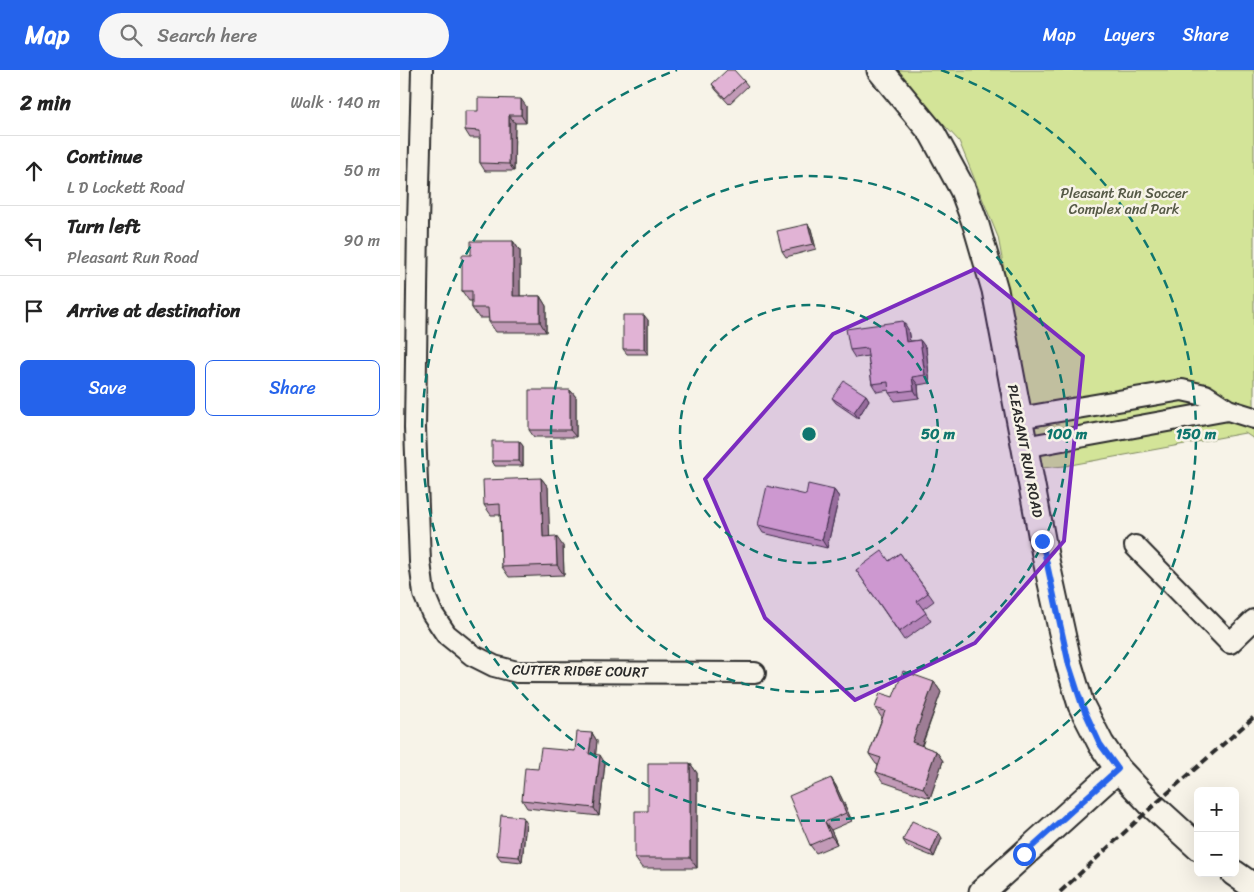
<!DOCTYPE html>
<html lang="en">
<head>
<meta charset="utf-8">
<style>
  :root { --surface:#fff; --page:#f6f6f6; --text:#222; --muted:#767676; --line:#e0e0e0; --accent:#2563eb }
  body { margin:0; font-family:Sriracha,sans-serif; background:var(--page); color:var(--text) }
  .controls { position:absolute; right:15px; bottom:15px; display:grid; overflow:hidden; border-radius:8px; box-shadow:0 5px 20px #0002 }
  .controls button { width:45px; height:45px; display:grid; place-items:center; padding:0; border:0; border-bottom:1px solid var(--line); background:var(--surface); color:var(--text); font:25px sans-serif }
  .stop { position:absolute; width:15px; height:15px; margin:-11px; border:4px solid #2563eb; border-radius:50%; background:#fff }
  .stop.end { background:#2563eb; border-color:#fff; box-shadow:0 1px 5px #0008 }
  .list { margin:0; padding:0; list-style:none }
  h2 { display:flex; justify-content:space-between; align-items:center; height:65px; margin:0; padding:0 20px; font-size:21px }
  h2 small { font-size:16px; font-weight:400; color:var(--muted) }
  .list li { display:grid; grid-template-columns:32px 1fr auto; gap:15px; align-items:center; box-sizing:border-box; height:70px; padding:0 20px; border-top:1px solid var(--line) }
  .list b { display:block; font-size:19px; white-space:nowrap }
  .list p { margin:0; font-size:16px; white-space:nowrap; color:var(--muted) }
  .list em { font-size:16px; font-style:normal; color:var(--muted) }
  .actions { display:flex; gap:10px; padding:15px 20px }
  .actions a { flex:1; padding:11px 0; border:1px solid var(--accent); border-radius:8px; text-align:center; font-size:18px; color:var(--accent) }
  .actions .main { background:var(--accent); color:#fff }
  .icon { flex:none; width:28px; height:28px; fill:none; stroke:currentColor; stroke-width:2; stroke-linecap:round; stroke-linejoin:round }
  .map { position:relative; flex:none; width:854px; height:822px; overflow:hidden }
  header { display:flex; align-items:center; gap:30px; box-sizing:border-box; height:70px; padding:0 25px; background:var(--accent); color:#fff }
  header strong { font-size:24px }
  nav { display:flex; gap:28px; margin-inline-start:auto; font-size:18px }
  .search { width:350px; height:45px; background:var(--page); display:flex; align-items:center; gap:12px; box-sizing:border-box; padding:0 18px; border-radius:28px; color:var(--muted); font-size:19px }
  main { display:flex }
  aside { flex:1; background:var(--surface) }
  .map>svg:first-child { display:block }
</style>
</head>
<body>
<header>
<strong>Map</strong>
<div class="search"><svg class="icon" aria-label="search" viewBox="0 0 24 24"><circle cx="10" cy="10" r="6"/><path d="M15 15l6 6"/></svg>Search here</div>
<nav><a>Map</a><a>Layers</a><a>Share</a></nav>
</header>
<main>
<aside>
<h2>2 min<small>Walk · 140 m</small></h2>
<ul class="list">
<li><svg class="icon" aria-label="ahead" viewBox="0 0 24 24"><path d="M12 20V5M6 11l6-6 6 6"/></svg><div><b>Continue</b><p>L D Lockett Road</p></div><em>50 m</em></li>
<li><svg class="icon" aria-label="left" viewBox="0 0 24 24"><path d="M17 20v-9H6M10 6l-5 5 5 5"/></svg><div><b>Turn left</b><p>Pleasant Run Road</p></div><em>90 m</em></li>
<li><svg class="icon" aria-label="arrive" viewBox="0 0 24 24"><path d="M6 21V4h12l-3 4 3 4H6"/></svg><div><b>Arrive at destination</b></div></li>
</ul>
<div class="actions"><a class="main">Save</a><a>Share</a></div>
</aside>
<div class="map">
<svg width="854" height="822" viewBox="0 0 854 822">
  <rect width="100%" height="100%" fill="#f7f3e8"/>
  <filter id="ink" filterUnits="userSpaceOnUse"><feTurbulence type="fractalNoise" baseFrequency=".02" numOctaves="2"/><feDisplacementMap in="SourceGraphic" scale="10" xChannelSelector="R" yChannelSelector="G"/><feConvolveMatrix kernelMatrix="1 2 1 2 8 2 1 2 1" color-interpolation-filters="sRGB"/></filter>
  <g filter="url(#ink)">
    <path fill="#d3e498" stroke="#7f8862" d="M493,0H854V369L845,363L665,396L641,398L598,167L559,71Z"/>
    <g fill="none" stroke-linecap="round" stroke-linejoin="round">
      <g stroke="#2b2b2b" stroke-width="24">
        <path id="minor" d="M22,0L18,154L15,358L20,492L24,524L32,543L46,564L72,585L94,596L117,602L355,603
          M619,348L782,320L805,325L828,340L854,348
          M624,377L828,340
          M735,476L830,573L854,550"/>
      </g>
      <g stroke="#2b2b2b" stroke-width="29">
        <path id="major" d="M480,0L532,63L563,120L576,155L595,220L646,490L669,595L681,635L701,674L718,699L753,736L798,777
          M834,803L854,817
          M582,822L718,699"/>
      </g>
      <use href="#minor" stroke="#f7f3e8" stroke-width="20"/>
      <use href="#major" stroke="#f7f3e8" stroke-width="25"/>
      <path stroke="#2b2b2b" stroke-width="4" stroke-dasharray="8 4" stroke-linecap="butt" d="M660,822L753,736L854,647"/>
    </g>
    <path fill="#c29ab7" stroke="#2b2b2b" d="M344,11L348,16L329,34L316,20L312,14Z
      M126,36V53H115L114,101H85L80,93V68H70L65,60Z
      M408,154L411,159L416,179L386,187L382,181Z
      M113,171L120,181V226H140L146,236V262H96L89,252V248H79L72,238V231H69L62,221L71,185Z
      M248,250V284H227L223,279Z
      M508,259L510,271L520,270L526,278L530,313L518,315L519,328L495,331L489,323V320L477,322L472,314L468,286L455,288L450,280Z
      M170,320L176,327V367H134L129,360Z
      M466,325L469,330L458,348L436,333L432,328Z
      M119,371L123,376V396H95L92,391Z
      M141,408L148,417L149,467L163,476L164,505L109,507L102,497L100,445H91L84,435Z
      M434,420L439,427L427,478L363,463L358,455L406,425Z
      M500,483L534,531L523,539L531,551L504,570L456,500L489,491Z
      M534,612L541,622L522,676L536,681L543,691L530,728L483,712L476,702L478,695L476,694L469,684L482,648L475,638L493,627Z
      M192,663L197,671L195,685L205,693L199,746L127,738L122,730L138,699L175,681Z
      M290,693L297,703V798H242L235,788L248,741Z
      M431,708L436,716L452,751L431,760L437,774L416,783L410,775Z
      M126,752L122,792L101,790L97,785Z
      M542,768L534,787L507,776L503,770Z"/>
    <path fill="#9e7d95" stroke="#2b2b2b" d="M121,29L126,36V53L121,45Z
      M109,45L115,53L114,101L109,94Z
      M408,154L411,159L416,179L413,174Z
      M113,171L120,181V236L113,226Z
      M140,226L146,236V262L140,252Z
      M244,245L248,250V284L244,279Z
      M503,251L508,259L511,280L506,272Z
      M520,270L526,278L530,313L525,305Z
      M512,307L518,315L519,328L514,320Z
      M170,320L176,327V367L170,360Z
      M466,325L469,330L458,348L454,342Z
      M119,371L123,376V396L119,391Z
      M141,408L148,417L150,477L143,467Z
      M434,420L439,427L427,478L422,470Z
      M156,466L163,476L164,505L157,495Z
      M534,612L541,622L519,682L512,672Z
      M192,663L197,671L195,692L189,684Z
      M536,681L543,691L530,728L523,718Z
      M200,685L205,693L199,746L194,738Z
      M290,693L297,703V798L290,788Z
      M431,708L436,716L452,751L446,743Z
      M123,747L126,752L122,792L119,787Z
      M425,752L431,760L437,774L431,766Z
      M539,763L542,768L534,787L531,782Z"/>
    <path fill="#e1b3d5" stroke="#2b2b2b" d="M327,0H334L344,11L325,28L312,14Z
      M78,28L121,29V45H109V94L80,93V61L65,60V41H78Z
      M408,154L413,174L382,181L377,161Z
      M71,171H113V226H140V252H89L88,238H72V221H62V185H71Z
      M223,245H244V279H223Z
      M503,251L506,272L520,270L525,305L512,307L514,320L489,323L488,312L472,314L467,278L450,280L446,259Z
      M444,311L466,325L454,342L432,328Z
      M129,320H170V360H129Z
      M92,371H119V391H92Z
      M141,408L143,467L156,466L157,495L102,497L100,434L84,435L83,410Z
      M408,414L434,420L422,470L358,455L367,416L406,425Z
      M482,481L489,491L500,483L528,523L517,531L526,543L499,562L456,500Z
      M503,601L534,612L512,672L536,681L523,718L476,702L481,688L469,684L485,641L475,638L480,623L493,627Z
      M177,662L192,663L189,684L200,685L194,738L122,730L125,698L138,699L141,678L175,681Z
      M248,693H290V788H235V741H248Z
      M431,708L446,743L425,752L431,766L410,775L389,726Z
      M101,745L123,747L119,787L97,785Z
      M512,751L539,763L531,782L503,770Z"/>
  </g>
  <g fill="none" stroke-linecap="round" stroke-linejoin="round" filter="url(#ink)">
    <path stroke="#2563eb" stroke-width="6" d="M624,784L718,699L700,674L682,635L669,595L642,471"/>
  </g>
  <path fill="#7b2cbf" fill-opacity="0.2" stroke="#7b2cbf" stroke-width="4" stroke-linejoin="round" d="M575,199L683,286L664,471L575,573L455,630L365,548L305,409L433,264Z"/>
  <g fill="none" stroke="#0f766e" stroke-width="2.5" stroke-dasharray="9 6">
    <circle cx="409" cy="364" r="129"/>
    <circle cx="409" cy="364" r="258"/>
    <path d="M541 0A387 387 0 1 1 277 0"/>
  </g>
  <g text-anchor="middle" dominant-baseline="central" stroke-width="5" stroke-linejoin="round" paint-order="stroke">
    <g font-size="14" fill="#555946" stroke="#f7f3e8">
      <text x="724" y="123">Pleasant Run Soccer<tspan x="724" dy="16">Complex and Park</tspan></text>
    </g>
    <g font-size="14" fill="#2b2b2b" stroke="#f7f3e8">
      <text transform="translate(625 381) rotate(79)">PLEASANT RUN ROAD</text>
      <text transform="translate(180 601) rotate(1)">CUTTER RIDGE COURT</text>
    </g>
  </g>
  <circle cx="409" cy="364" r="8" fill="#0f766e" stroke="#f7f3e8" stroke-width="2.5"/>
  <g font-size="15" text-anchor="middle" font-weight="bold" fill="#0f766e" stroke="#f7f3e8" stroke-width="5" stroke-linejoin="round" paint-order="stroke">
    <text x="538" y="369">50 m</text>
    <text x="667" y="369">100 m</text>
    <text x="796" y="369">150 m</text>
  </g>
</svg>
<div class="controls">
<button>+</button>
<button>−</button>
</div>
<div class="stop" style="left:624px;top:784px"></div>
<div class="stop end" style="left:642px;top:471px"></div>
</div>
</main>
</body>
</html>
